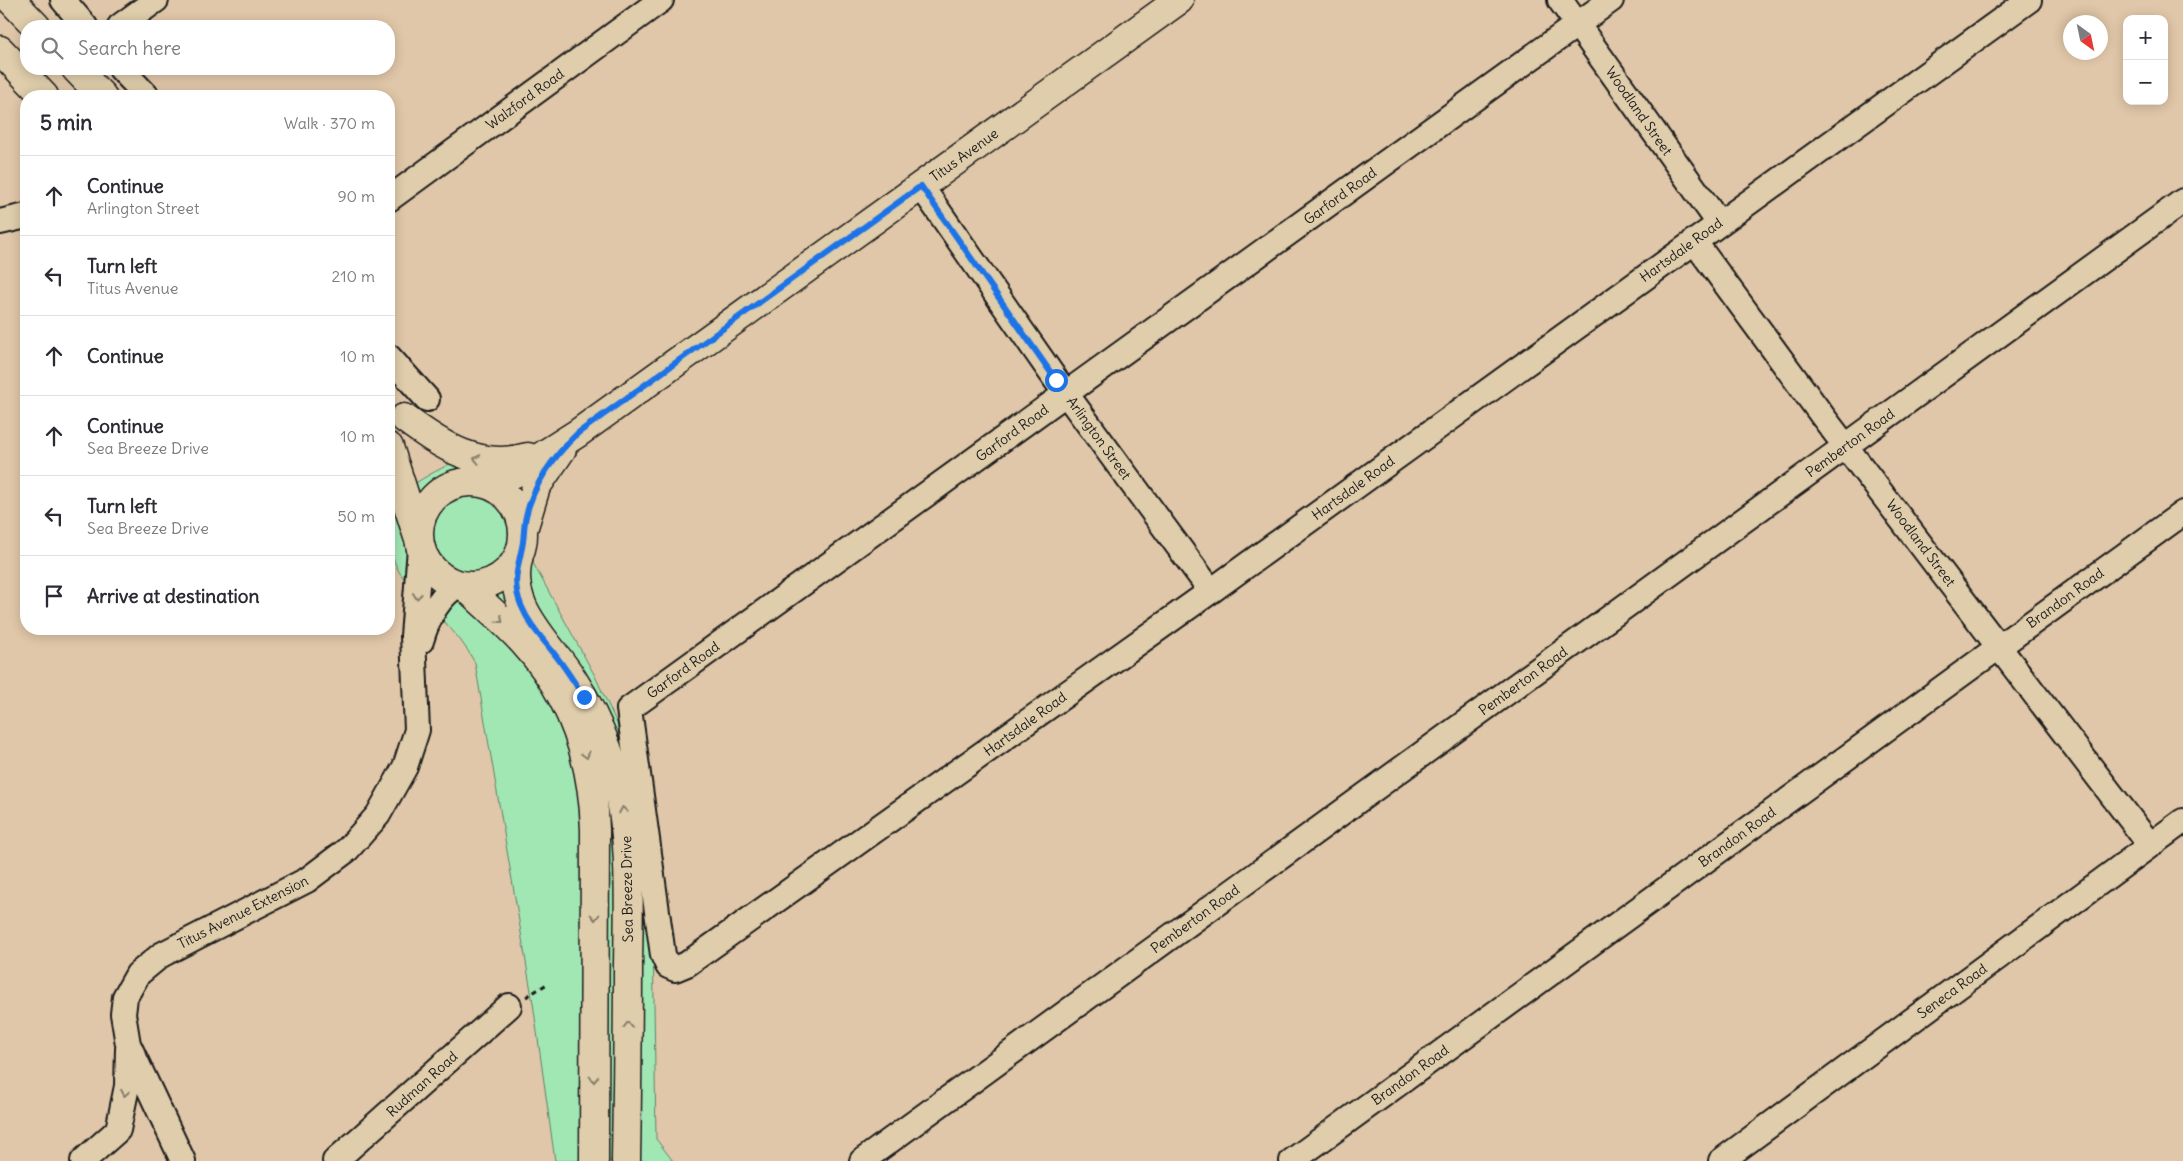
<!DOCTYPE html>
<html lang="en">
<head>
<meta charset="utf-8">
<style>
  :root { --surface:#fff; --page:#f2f2f3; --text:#2b2b33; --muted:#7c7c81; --line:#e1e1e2 }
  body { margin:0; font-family:Delius,sans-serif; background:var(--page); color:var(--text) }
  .controls { position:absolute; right:15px; top:15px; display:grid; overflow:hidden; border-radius:10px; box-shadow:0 2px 12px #0003 }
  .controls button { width:45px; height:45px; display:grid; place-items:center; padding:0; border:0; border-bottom:1px solid var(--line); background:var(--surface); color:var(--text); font:25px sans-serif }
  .compass { position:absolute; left:2063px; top:15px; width:45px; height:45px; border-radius:50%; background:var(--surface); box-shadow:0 2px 12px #0003; rotate:147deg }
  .stop { position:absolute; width:15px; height:15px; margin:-11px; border:4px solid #1a73e8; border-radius:50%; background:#fff }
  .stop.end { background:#1a73e8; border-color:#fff; box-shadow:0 1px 5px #0008 }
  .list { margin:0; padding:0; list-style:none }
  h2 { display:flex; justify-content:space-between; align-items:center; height:65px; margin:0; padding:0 20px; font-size:21px }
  h2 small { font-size:16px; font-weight:400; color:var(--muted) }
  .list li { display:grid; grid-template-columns:32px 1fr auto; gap:15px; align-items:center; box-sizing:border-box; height:80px; padding:0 20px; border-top:1px solid var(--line) }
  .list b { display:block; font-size:19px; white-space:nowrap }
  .list p { margin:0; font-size:16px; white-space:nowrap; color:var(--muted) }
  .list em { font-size:16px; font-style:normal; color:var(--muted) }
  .icon { flex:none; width:28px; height:28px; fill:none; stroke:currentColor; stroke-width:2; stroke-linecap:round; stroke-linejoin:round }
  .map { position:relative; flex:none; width:2183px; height:1161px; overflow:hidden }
  .search { position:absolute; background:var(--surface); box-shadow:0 2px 12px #0003; left:20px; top:20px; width:375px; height:55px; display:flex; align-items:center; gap:12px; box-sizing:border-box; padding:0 18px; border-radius:20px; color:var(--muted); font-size:19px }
  .panel { position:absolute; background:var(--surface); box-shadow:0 2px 12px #0003; left:20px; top:90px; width:375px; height:545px; border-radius:20px }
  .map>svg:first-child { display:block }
</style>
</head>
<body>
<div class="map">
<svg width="2183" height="1161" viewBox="0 0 2183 1161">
  <rect width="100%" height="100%" fill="#e1c7a9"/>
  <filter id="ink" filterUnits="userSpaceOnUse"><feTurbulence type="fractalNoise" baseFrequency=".02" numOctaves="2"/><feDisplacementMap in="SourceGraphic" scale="10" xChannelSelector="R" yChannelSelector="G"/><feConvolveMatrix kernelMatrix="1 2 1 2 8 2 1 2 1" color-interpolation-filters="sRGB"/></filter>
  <g filter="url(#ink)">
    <path fill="#a1e7b4" stroke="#5e8268" d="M476,452L549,492L537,527L533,563L594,674L626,743L653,934L656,1139L673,1161H555L533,1003L475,663C458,629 425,606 402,576C394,566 389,546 389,533C389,526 387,517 389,510C398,486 454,462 476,452Z"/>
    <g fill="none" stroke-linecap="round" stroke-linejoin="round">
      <g stroke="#1c1c1c" stroke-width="28">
        <path id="minor" d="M63,0L85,26
          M1560,0L1719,223
          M1611,0L629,709L663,955L668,966L675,969L687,964L1211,591L2029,0
          M120,26L156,0
          M121,69L147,96
          M921,186L1056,380L1211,591
          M389,199L661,0
          M0,222L26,216
          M1694,241L1824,418L2150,845
          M389,357L427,399
          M421,641C427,620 437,597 458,585
          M83,1161L118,1130L127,1086L128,1049
          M183,1161L128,1044L123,1014L125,997L138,974L161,955L307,880L347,850L378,815L405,767L417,730L413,636L420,548
          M335,1161L509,1006
          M862,1161L2183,201
          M1292,1161L2183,513
          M1721,1161L2183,821"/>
      </g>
      <g stroke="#1c1c1c" stroke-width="31">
        <path id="major" d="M11,0L36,26
          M76,69L102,96
          M404,418C442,446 479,471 528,457
          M389,447L418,537
          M419 534a52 52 0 1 1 104 0a52 52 0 1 1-104 0Z
          M485,484L515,473L578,433L1179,0
          M523,530L536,487L562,449
          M519,555C504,606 547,639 572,678C586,700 598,723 607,748C633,819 629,891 628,965C628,1030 627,1096 626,1161
          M465,586C484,605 505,622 523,642C571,694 593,760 595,830L594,1161"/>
      </g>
      <g stroke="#1c1c1c" stroke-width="31">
        <path id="highway" d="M0,50L44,96"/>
      </g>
      <path stroke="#1c1c1c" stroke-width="3" stroke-dasharray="5 4" stroke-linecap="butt" d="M526,997L547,984"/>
      <use href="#minor" stroke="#dfcdab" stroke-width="24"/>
      <use href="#major" stroke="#dfcdab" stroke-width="28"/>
      <use href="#highway" stroke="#dfcdab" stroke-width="28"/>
    </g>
    <defs><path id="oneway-chevron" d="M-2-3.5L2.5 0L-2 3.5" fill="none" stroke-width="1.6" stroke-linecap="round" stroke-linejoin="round" transform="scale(1.25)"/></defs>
    <g stroke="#877d6b">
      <use href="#oneway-chevron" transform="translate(477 459) rotate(-168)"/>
      <use href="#oneway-chevron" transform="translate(417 596) rotate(96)"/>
      <use href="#oneway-chevron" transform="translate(500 620) rotate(42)"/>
      <use href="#oneway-chevron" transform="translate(586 755) rotate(74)"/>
      <use href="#oneway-chevron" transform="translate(623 810) rotate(-100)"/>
      <use href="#oneway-chevron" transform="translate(595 917) rotate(90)"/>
      <use href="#oneway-chevron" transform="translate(628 1025) rotate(-90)"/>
      <use href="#oneway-chevron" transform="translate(594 1079) rotate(90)"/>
      <use href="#oneway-chevron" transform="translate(125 1093) rotate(100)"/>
    </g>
  </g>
  <g fill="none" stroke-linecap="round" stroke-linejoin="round" filter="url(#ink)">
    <path stroke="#1a73e8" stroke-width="6" d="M584,697C575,683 566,669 556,656C543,639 529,625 521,605C511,580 519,566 523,542C524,533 524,525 526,516C534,482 554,456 578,433L921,186L1056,380"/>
  </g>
  <g text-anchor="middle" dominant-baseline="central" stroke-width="4.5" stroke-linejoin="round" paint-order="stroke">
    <g font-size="14" fill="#1c1c1c" stroke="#dfcdab">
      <text transform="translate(525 99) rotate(-36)">Walzford Road</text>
      <text transform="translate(1639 111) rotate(55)">Woodland Street</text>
      <text transform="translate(964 155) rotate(-36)">Titus Avenue</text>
      <text transform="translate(1340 196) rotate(-36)">Garford Road</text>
      <text transform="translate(1681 250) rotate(-36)">Hartsdale Road</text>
      <text transform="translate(1012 433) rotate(-36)">Garford Road</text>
      <text transform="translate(1099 438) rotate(54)">Arlington Street</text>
      <text transform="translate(1850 443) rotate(-36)">Pemberton Road</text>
      <text transform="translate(1353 488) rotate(-36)">Hartsdale Road</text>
      <text transform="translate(1921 543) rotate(53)">Woodland Street</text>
      <text transform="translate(2065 598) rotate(-36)">Brandon Road</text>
      <text transform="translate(683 670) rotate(-36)">Garford Road</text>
      <text transform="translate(1523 681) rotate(-36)">Pemberton Road</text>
      <text transform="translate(1025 724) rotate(-36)">Hartsdale Road</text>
      <text transform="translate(1737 837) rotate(-36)">Brandon Road</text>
      <text transform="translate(627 889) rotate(-91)">Sea Breeze Drive</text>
      <text transform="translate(243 912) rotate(-27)">Titus Avenue Extension</text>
      <text transform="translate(1195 919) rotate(-36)">Pemberton Road</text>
      <text transform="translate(1952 991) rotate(-36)">Seneca Road</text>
      <text transform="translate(1410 1075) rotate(-36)">Brandon Road</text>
      <text transform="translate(422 1084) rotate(-42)">Rudman Road</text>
    </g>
  </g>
</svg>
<div class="controls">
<button>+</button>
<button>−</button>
</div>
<svg class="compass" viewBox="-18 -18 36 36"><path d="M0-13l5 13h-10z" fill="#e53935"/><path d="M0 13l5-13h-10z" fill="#7c7c81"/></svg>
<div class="stop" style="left:1056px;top:380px"></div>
<div class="stop end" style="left:584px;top:697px"></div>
<div class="search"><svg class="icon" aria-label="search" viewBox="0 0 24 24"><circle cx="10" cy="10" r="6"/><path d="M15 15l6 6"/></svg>Search here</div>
<section class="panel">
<h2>5 min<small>Walk · 370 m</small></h2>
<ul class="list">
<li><svg class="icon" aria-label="ahead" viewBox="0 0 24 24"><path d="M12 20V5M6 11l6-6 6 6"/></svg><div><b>Continue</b><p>Arlington Street</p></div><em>90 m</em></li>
<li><svg class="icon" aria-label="left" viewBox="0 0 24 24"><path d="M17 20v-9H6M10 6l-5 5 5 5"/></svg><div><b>Turn left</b><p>Titus Avenue</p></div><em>210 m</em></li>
<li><svg class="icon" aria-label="ahead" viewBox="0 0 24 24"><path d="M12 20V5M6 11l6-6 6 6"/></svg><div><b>Continue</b></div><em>10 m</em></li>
<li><svg class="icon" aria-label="ahead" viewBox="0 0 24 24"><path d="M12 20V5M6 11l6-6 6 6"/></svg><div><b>Continue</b><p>Sea Breeze Drive</p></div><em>10 m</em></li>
<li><svg class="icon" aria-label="left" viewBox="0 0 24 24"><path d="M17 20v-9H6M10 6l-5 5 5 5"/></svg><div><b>Turn left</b><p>Sea Breeze Drive</p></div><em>50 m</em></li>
<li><svg class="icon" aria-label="arrive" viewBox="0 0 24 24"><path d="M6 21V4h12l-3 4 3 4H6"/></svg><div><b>Arrive at destination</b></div></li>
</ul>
</section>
</div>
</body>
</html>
